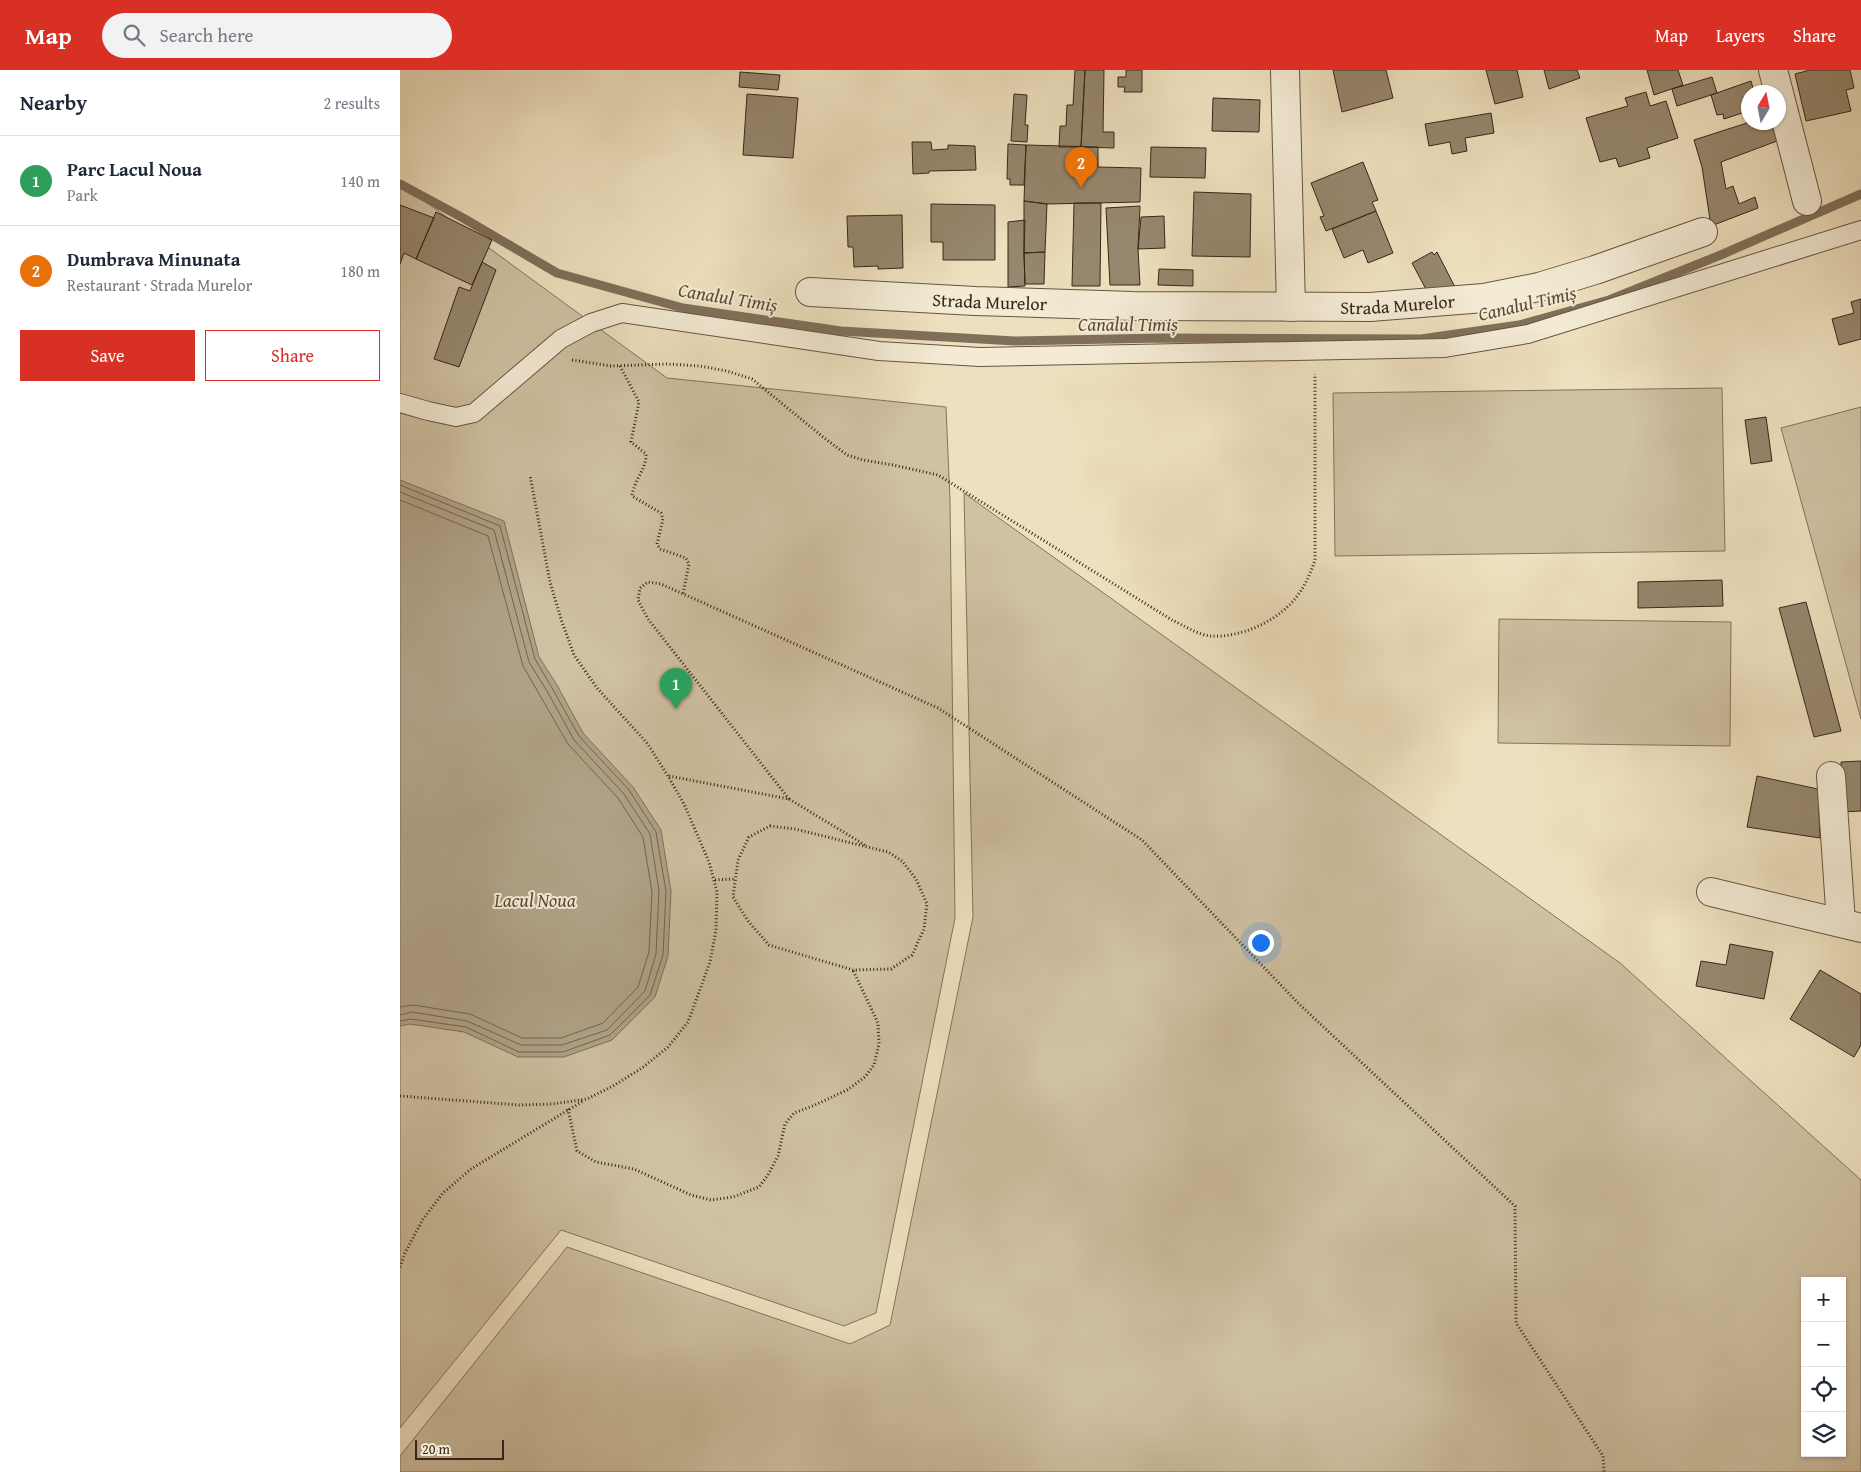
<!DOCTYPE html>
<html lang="en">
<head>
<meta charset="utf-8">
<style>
  :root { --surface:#fff; --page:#f2f2f3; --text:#1f2937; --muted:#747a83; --line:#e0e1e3; --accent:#d93025 }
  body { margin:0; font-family:"Gentium Book Plus",serif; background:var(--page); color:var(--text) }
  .controls { position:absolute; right:15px; bottom:15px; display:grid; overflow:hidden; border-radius:0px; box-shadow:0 1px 4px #0004 }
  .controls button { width:45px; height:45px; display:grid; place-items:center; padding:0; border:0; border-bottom:1px solid var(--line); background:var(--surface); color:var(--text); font:25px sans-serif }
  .compass { position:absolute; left:1341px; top:15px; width:45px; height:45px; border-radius:50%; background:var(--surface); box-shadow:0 1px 4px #0004; rotate:10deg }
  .scale { position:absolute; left:15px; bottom:12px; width:89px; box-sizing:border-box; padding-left:5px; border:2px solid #362718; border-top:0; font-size:14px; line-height:18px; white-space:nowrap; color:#362718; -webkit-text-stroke:4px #f4ebd5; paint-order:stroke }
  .you { position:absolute; left:860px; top:872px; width:18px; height:18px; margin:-12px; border:4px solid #fff; border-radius:50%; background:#1a73e8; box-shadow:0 0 0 8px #1a73e833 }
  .badge { display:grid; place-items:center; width:32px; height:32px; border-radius:50%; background:var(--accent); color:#fff; font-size:16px; font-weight:700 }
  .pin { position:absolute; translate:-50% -41px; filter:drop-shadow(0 1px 2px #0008) }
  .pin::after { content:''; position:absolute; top:26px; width:18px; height:15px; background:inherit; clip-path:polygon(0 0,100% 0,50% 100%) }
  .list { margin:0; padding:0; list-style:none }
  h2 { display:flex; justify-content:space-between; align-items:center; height:65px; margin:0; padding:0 20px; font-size:21px }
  h2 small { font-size:16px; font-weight:400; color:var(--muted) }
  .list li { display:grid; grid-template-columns:32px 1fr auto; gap:15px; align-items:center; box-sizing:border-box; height:90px; padding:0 20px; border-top:1px solid var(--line) }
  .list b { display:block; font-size:19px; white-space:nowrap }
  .list p { margin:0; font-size:16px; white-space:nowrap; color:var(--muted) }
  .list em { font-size:16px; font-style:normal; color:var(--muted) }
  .actions { display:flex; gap:10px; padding:15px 20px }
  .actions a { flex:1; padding:11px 0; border:1px solid var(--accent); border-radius:0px; text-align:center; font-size:18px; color:var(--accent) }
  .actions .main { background:var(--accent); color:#fff }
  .icon { flex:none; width:28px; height:28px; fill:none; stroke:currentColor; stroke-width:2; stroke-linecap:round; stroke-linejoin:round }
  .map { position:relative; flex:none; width:1461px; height:1402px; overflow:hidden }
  header { display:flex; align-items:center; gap:30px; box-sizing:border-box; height:70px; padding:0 25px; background:var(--accent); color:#fff }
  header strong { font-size:24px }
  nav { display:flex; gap:28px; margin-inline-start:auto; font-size:18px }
  .search { width:350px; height:45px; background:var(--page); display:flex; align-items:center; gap:12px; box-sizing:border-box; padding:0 18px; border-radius:28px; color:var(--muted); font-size:19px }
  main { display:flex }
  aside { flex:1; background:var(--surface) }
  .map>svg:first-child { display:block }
</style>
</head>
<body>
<header>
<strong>Map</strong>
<div class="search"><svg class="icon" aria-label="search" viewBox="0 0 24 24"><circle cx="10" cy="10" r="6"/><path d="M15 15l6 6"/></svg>Search here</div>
<nav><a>Map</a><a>Layers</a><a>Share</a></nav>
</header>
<main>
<aside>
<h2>Nearby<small>2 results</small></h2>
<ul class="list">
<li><span class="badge" style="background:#2e9e5b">1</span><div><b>Parc Lacul Noua</b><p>Park</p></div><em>140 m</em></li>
<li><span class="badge" style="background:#e8710a">2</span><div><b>Dumbrava Minunata</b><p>Restaurant · Strada Murelor</p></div><em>180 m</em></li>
</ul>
<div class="actions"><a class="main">Save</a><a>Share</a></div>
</aside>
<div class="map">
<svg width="1461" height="1402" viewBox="0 0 1461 1402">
  <rect width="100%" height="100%" fill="#eee0be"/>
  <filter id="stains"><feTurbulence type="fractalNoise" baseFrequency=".004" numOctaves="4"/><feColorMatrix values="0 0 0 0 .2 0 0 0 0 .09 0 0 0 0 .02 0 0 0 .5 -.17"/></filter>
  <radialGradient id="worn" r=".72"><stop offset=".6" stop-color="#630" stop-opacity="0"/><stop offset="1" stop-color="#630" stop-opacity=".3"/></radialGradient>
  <path fill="#cfc1a2" stroke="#82745d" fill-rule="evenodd" d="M0,113L267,308L546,337L550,430L555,848L476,1243L444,1256L161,1160L0,1358Z
    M1322,318L1325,481L935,486L933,323Z
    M1461,337V649L1381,358Z
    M564,423L1220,893L1461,1110V1402H0V1386L167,1177L450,1274L490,1255L573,847ZM1405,1211H1442V1383H1405Z
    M1099,549L1331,552L1330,676L1098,673Z"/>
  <path fill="#afa186" stroke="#7f705a" d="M0,410L104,451L139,587L157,615L183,663L233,717L261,760L271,821L268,886L255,927L212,970L164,987H118L64,962L10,954L0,956Z"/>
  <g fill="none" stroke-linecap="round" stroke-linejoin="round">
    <path stroke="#72644f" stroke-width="1" d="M0,415L100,456L135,589L152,618L179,666L229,720L256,762L266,821L263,885L250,925L210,965L163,982H119L66,957L11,949L0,951
      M0,422L94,460L129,592L147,621L174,670L224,724L250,764L259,821L256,884L245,921L207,960L162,975H121L67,951L12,942L0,945
      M0,430L88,466L123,596L168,674L218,728L243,767L252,822L249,882L238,917L203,953L161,968H122L70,944L13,935L0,937"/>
    <path stroke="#7f705a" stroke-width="9" d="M0,114L63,148L157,203L283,238L441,261L615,271L761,268L1021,269L1119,255L1209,230L1323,184L1461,124"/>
  </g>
  <path fill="#96876e" stroke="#362718" d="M675,0H685L681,77H659L660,56H666L667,35H673Z
    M685,0H704L703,62H714V78L681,77Z
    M726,0H742V22H724L725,17H718V7H726Z
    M933,0H986L993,28L942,42Z
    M1086,0H1117L1123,27L1095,34Z
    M1144,0H1177L1180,8L1149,19Z
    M1247,0H1278L1283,15L1254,25Z
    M1410,0H1450L1454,18L1446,20L1451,41L1406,51L1395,4Z
    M340,2L380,5L378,20L339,17Z
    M1312,7L1317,23L1277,36L1272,19Z
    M1351,11L1354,22H1348V41L1324,49L1323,44L1317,45L1311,25Z
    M1246,22L1250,36L1266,31L1278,68L1247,78L1250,88L1219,97L1216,88L1200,92L1186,48L1228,36L1225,28Z
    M347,24L398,28L393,88L343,85Z
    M614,24L627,25L625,55H628L627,72L611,71Z
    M813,28L860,30L859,62L812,61Z
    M1091,43L1094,63L1065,68L1067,81L1052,84L1050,72L1029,76L1025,54Z
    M1350,52H1371L1377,71L1321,92L1326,119L1333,116L1339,134L1355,127L1358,138L1311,156L1302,97L1294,70Z
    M512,72H531L532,80L548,79V75L575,76L576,100L529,101V103L513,104Z
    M608,74L626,75L624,115H610V109H607Z
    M626,75L698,77V97L741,98L740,132L647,134L624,131Z
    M751,77L806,78L805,108L750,107Z
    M963,92L978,130L972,132L976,141L926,161L920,147L924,146L911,113Z
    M794,122L851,124L850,187L792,186Z
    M624,131L647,134L645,182L624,183Z
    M674,133H701L700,216H672Z
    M531,134L595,135V190H543V172H531Z
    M0,135L34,148L16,189L4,183L0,194Z
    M740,136L738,179L740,215H710L706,138Z
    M976,141L993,183L968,193L963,180L944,188L932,159Z
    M36,142L92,170L72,215L16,189Z
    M502,145L503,198L478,199V196L454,197L453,177H448L447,146Z
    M764,146L765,178L738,179L741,147Z
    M625,150L624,183L625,216L608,217V152Z
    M645,182L644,214H625L624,183Z
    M1032,182L1034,185L1037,182L1056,219L1028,223L1012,193Z
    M82,192L96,200L59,297L34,289L59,217L70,221Z
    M759,199L793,200V216L758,215Z
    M1461,229V269L1439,275L1432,249L1454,243L1451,232Z
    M1366,347L1372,391L1351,394L1345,350Z
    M1322,510L1323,536L1238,538V512Z
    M1406,532L1441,661L1414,667L1379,538Z
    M1461,691V741L1441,742V692Z
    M1357,706L1418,719L1420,768L1347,757Z
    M1330,874L1373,882L1364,929L1296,916L1301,891L1326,895Z
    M1420,900L1461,924V975L1454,987L1390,949Z"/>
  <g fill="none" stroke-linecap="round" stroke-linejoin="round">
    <g stroke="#645542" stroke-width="20">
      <path id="lane" d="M0,333L28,341L56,347L74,343L161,269L191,253L222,243L479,281L580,287L1045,278L1128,264L1461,160"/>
    </g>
    <g stroke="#645542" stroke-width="30">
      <g id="street">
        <path d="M885,0L891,237"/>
        <path d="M1373,0L1407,131"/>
        <path id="s1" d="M410,222L575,231L733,236L970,237L1084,228L1139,217L1195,200L1303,162"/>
        <path d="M1431,706L1441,853"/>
        <path d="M1311,822L1461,858"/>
      </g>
    </g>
    <path stroke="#362718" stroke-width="3" stroke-dasharray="1 2.5" stroke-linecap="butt" d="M172,290L211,296L267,294L300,296L327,301L352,309L423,367L447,385L463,390L493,395L538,405L772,550C783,555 798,565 811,566C842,568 880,550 898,525C906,514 911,502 915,490V304
      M220,296L239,332L231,372L246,384C247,398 234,410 232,426L261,443L263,449L257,474L260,479L286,488L289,494L283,524
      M269,706L389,729L465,775
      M389,729L248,549L238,530L240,518L248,512L261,514L538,638L742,770L899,934L1115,1136L1116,1253L1203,1386L1204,1402
      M370,756L395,759L488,782L502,791L516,809L527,834L524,859L512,885L491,899L453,900L369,875L348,851L333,827L338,790L349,767Z
      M315,810L335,809
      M0,1026L119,1035L152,1034L187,1029L213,1016L242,998L268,977L288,952L310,892L316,860L317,822L309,792L284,734L268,706L247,673L197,618L174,585L162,552L150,512L130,405
      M168,1039L177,1081L196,1092L234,1099L291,1125L311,1130L333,1127L359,1117L368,1105L378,1086L385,1054L394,1043L415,1035L447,1020L465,1007L474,995L479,974L478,953L453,900
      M0,1197L5,1183L23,1149L43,1123L71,1099L183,1031"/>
    <use href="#lane" stroke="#f4ebd5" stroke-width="18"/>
    <use href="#street" stroke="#f4ebd5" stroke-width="28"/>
  </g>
  <g text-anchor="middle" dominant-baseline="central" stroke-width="4" stroke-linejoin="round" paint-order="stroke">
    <g font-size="18" fill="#362718" stroke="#f4ebd5">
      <text stroke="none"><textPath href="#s1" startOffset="180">Strada Murelor</textPath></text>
      <text stroke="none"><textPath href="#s1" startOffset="588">Strada Murelor</textPath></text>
    </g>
    <g font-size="19" font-style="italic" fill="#5a4c39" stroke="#f4ebd5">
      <text transform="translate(328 227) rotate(9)">Canalul Timiș</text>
      <text transform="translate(1127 233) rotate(-13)">Canalul Timiș</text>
      <text x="728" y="254">Canalul Timiș</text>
      <text x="135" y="830">Lacul Noua</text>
    </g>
  </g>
  <rect width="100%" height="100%" filter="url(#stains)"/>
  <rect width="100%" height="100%" fill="url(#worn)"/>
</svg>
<div class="controls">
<button>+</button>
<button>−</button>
<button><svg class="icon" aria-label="locate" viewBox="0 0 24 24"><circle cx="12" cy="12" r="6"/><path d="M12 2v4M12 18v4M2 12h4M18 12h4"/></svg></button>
<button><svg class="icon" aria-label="layers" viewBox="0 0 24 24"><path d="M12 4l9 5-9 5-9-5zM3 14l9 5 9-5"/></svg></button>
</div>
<svg class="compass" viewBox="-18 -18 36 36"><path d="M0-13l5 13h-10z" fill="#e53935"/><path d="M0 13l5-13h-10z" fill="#747a83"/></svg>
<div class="scale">20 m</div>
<div class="you"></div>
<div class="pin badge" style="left:276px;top:639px;background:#2e9e5b">1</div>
<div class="pin badge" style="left:681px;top:118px;background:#e8710a">2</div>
</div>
</main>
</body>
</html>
